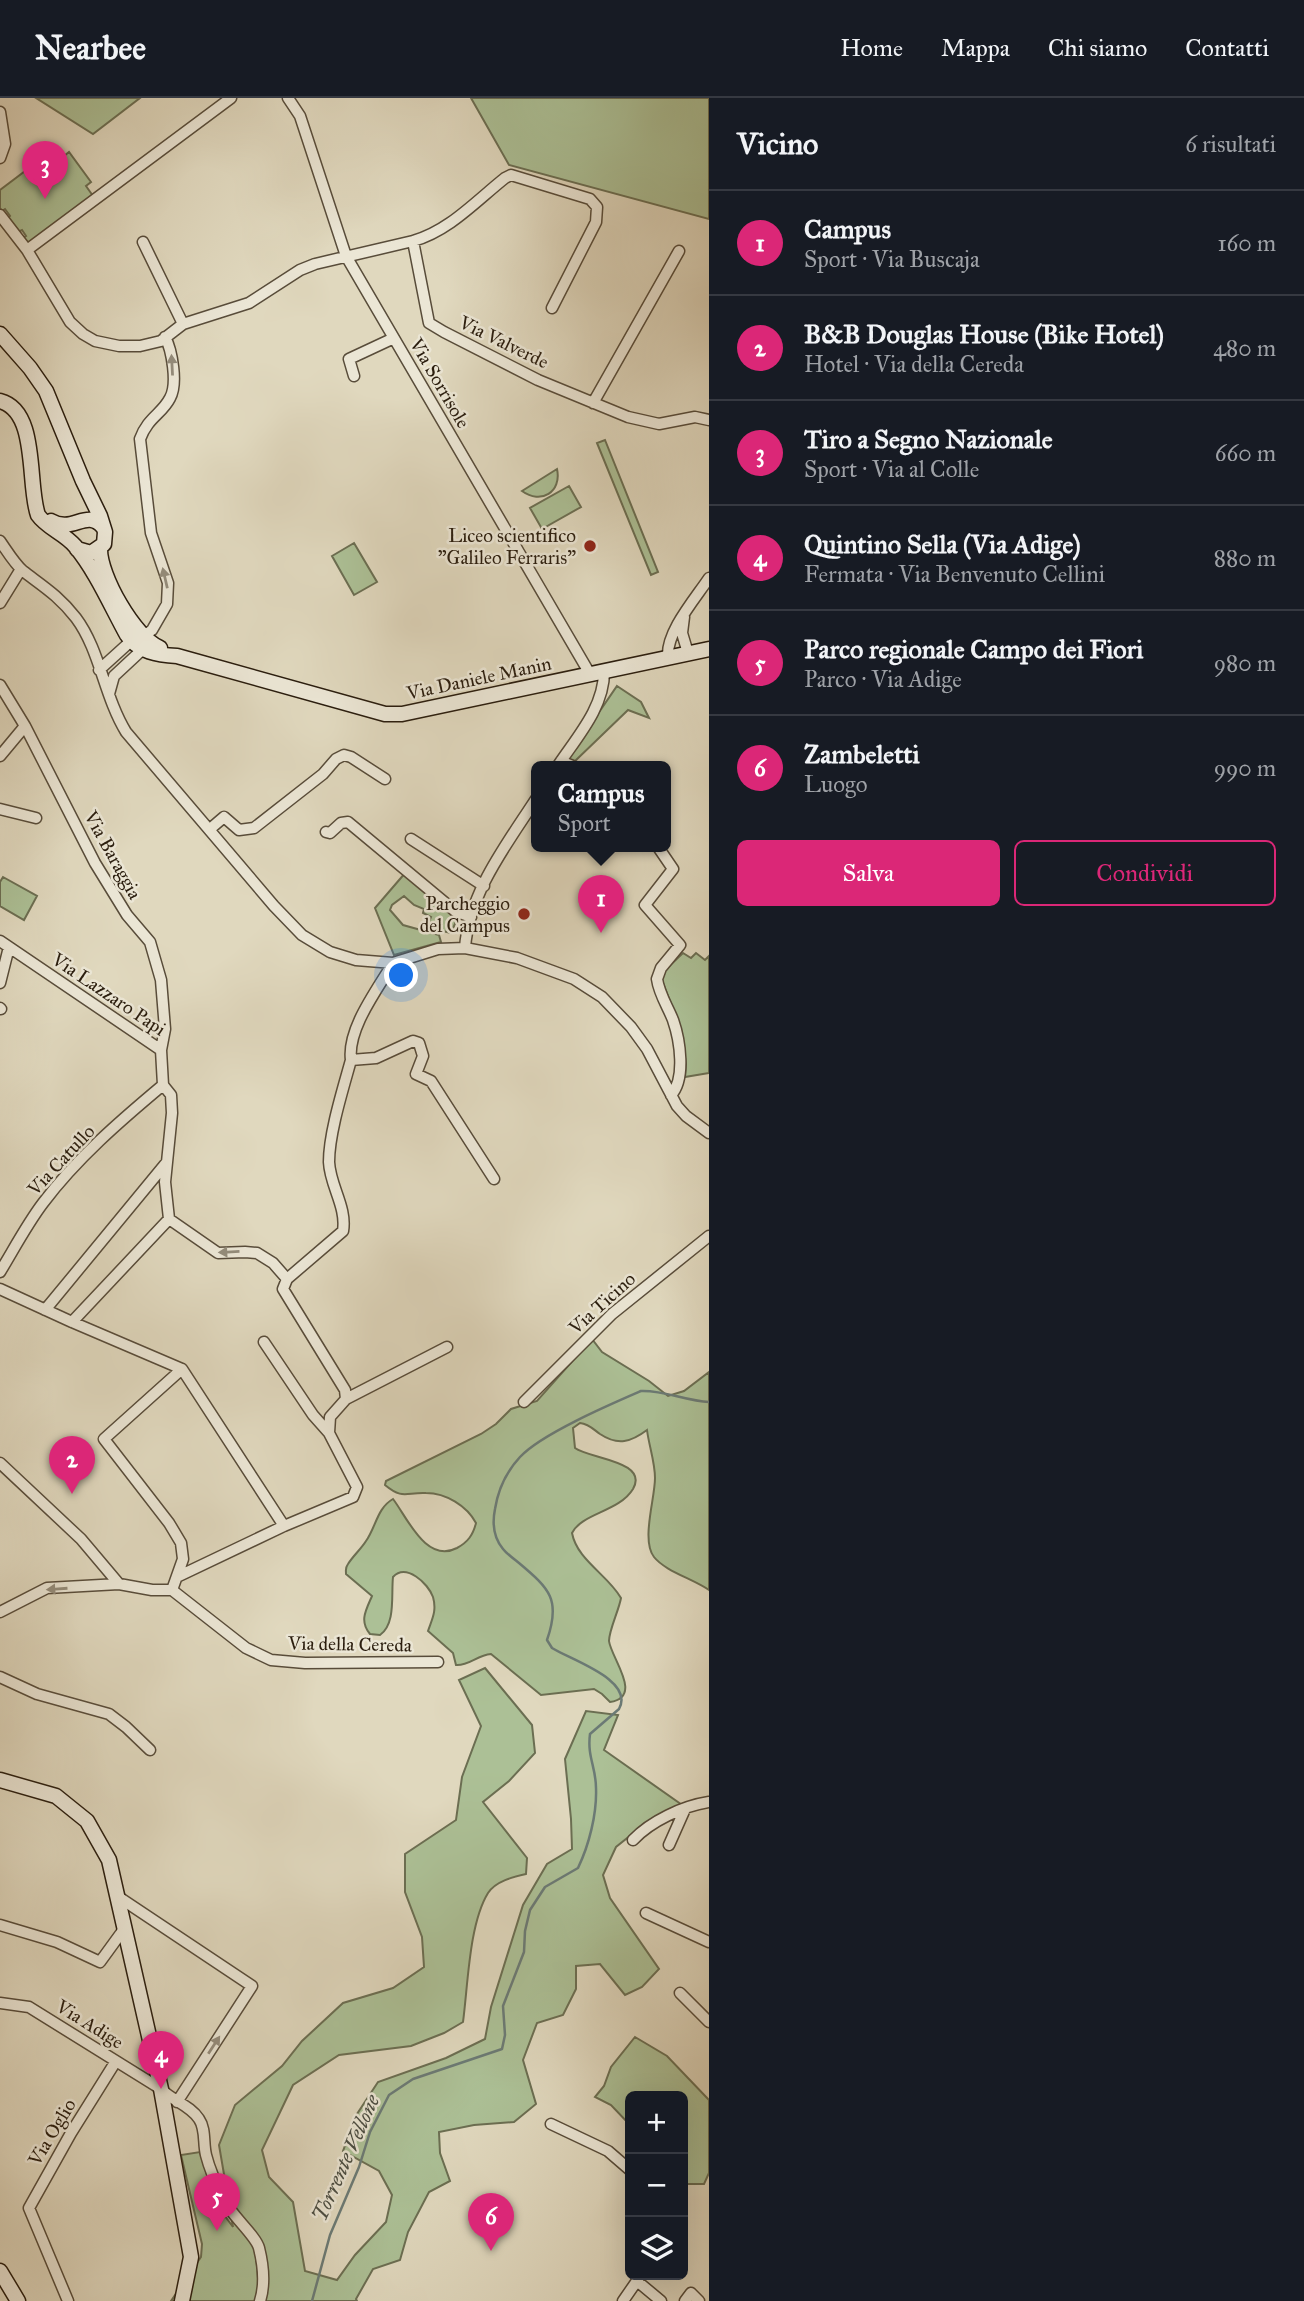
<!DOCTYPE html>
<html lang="it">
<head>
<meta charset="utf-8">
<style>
  :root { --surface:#171b24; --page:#242831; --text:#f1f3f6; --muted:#9ea1a6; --line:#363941; --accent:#db2777 }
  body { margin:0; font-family:"IM FELL Great Primer",serif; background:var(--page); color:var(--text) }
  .controls { position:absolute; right:21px; bottom:21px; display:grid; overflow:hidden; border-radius:10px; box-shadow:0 7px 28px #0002 }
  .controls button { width:63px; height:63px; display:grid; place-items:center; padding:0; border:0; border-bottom:2px solid var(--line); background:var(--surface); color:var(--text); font:35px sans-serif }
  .you { position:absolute; left:402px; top:878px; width:24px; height:24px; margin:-18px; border:5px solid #fff; border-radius:50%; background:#1a73e8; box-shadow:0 0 0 10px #1a73e833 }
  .badge { display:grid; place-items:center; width:46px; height:46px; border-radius:50%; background:var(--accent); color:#fff; font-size:23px; font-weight:700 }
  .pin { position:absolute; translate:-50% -58px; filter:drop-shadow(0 2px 4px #0008) }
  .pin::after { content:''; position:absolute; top:37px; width:24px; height:21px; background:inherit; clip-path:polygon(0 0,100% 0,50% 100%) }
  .popup { position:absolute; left:531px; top:663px; width:140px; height:91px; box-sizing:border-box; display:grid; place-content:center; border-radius:10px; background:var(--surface); filter:drop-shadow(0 2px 5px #0005); font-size:23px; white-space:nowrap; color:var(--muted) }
  .popup b { font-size:26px; color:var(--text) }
  .popup::after { content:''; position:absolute; left:50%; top:100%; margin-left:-14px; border:14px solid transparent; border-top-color:var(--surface) }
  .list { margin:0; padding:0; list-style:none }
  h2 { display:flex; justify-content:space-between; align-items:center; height:91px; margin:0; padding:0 28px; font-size:30px }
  h2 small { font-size:23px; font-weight:400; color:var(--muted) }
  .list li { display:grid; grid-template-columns:46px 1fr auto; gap:21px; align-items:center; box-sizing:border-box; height:105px; padding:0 28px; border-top:2px solid var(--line) }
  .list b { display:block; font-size:26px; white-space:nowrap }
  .list p { margin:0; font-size:23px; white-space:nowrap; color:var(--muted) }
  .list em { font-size:23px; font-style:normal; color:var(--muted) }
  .actions { display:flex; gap:14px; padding:21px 28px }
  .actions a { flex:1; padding:16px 0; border:2px solid var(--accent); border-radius:10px; text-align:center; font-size:24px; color:var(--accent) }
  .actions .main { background:var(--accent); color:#fff }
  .icon { flex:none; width:38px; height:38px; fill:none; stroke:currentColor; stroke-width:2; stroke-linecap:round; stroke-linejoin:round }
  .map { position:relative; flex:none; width:709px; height:2203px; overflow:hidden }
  header { display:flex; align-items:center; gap:42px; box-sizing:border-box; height:98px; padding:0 35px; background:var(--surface); border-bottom:2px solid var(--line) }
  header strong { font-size:33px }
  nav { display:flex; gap:38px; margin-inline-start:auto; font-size:24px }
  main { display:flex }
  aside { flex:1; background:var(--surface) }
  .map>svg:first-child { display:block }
</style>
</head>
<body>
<header>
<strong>Nearbee</strong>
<nav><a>Home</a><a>Mappa</a><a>Chi siamo</a><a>Contatti</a></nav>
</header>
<main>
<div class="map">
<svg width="709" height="2203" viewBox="0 0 709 2203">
  <rect width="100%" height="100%" fill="#e0d8be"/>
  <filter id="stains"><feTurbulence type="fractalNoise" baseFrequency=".00286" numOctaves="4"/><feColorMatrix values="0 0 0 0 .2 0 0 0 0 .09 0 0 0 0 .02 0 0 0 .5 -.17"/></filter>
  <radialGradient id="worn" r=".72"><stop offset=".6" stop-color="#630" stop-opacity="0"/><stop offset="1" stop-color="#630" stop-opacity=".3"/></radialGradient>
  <path fill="#acc096" stroke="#6b6e52" stroke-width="2" d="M36,0H140L93,36Z
    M471,0H709V121L509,67Z
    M57,49L64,58L69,54L91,84L86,88L93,98L28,147L23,140L26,138L22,132L18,134L8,120L10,118L5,111L2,113L0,110V92Z
    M605,342L658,474L651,477L597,345Z
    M557,371C562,394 541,407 522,393Z
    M569,388L581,409L542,431L530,410Z
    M354,445L377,484L354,497L332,458Z
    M617,588L641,604L649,620L628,612L573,665L567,661Z
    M406,774L458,819L451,835L427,829L431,819L423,815L424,811L414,807L404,798L392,807L390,812L403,827L439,837L441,844L394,857L375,810Z
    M3,779L37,798L24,822L0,808V784Z
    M683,855L691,860L696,855L705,862L709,858V975L685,979L686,966L681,932L662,882L664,873Z
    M592,1241L602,1254L649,1283L668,1298L684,1293L709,1274V1492C693,1481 665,1473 654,1459C641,1442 655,1401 655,1380C655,1364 649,1348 647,1332C631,1344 618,1348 600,1336C593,1331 589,1326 580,1325L573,1330L575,1350C590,1361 649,1363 633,1391C619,1414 582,1415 572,1435C577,1462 608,1477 621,1500C619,1512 609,1532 609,1543C611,1560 644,1599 610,1604L602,1596L594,1591L541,1597L491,1556C477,1557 469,1568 456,1567L453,1555L428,1533C432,1521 437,1513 433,1499C428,1485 406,1465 393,1479C391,1497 396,1526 380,1537L370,1536C359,1523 366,1512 372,1498L346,1476C346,1471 345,1470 348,1466C353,1458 361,1451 366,1443C376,1429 377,1410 393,1401C407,1419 426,1466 457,1450C468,1444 473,1437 476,1425C467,1408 446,1395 426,1395C406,1394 403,1402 385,1387L386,1383L481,1336L496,1326L511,1311L537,1303Z
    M485,1570L532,1627L535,1655L509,1683L483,1704L527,1760L526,1776C513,1779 496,1783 488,1795C469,1826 468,1887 463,1924L444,1935L411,1948L339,1957L293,1987L262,2052L269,2079L293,2104L305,2173L337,2182L355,2157L386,2124L392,2097L379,2073L343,2053L357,2016L378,1984L446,1960L485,1941L491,1909L523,1807L547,1766L572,1751L571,1721L565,1661L586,1613L618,1617L604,1652L685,1709L646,1725L616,1749L603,1777L610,1800L659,1871L642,1889L625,1897L600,1866L576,1868V1891L563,1917L537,1925L523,1962L536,2006L514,2024L474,2027L439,2034L440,2055L450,2083L429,2094L408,2134L400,2162L373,2171L356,2201L357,2203H171L201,2159L202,2146L181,2057L200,2054L216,2106L233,2129L219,2047L235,2007L282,1968L302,1943L343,1905L393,1890L424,1869L422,1839L405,1794V1756L456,1722L462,1679L481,1628L459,1582Z
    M635,1939L667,1958L709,2002V2075L704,2086H683V1998H630V2027L611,2007L595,1999L604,1988L611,1969Z"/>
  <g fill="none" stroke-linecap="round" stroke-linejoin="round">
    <path stroke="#6b7a75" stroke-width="2.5" d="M312,2203L330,2137L359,2069L370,2034L389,1997L413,1981L502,1951L505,1937L503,1908L524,1854L525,1833L530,1812L545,1789L578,1770C589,1747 597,1716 596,1690C596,1669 587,1659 590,1636L619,1611C635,1582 571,1562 552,1550L547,1542C561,1502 550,1491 519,1465C514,1461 507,1456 503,1451C493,1439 492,1426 495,1411C498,1392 506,1374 520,1359C541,1336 611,1306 641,1293C664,1292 686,1303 709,1304"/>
    <g stroke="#584c3a" stroke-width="13">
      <path id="street" d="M288,0L300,18L346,158L590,576
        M0,14L5,46L0,60
        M0,117L27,152L70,224L83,236L95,243L119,248H140L161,243L183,226L249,205L300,172L315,166L413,143L429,225L444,234L538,282L628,319L659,326L695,319L709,322
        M413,143C449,133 476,103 505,80L511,77L590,101L597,109L596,124L552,210
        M143,144L183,226
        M27,152L231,0
        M354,278L349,261L394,240
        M593,305L679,153
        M0,443C7,453 14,465 23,473C44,489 59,498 76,520C100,552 104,598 126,634L274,808L302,837L330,854L356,862L393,865L438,851L465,850L517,860L574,881L602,899L631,929L647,951L677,1008L686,1018L709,1035
        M0,505L21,471
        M684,519L682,535L688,555
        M668,559C666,534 695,501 709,480
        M99,572L131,543
        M0,587L25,628L95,765L127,817L150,844L161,882L165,931L161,952
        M109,596L114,578L143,551L142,539L152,532L167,506L168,485L151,435L140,341C148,319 162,316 170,300C178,286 172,252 165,239
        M0,658L25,628
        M561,663L575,669
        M557,669C576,640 604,610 604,574
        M0,711L36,720
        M210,731L224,719L239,732L254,730L323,676L336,661L344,657L351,659L385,681
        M326,734L330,735L341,725L348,724L455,813L471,819
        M411,741L484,788
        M658,749L673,771L645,807L680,847L661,870L657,881C659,896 668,909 673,922C680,942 686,981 671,997
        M0,843L161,952L163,987L171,997L172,1015L165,1084L169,1121L218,1155L245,1154L257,1155L273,1165L287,1181
        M465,850C469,794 507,746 536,701
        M0,885L9,849
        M0,910L1,911
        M351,962L376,960L413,943L419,945L423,958L416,976L431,983L494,1081
        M0,1174C14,1151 27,1126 43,1105C77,1060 120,1023 163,987
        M0,1191L72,1224L182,1271
        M45,1212L167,1064
        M72,1224L169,1121
        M264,1244L313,1317L329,1335
        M182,1271L284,1428
        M346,1301L447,1249
        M524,1304L612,1216L709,1138
        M0,1365L81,1441L119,1486L152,1492H172L246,1550L271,1562L305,1565L438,1564
        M179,1478L284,1428L353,1399L357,1389L329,1335L330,1319L346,1301L345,1292L283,1191L287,1181L343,1133C347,1109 330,1088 329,1064C329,1035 343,991 351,962C347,931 377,892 393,865
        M172,1492L183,1461L181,1445L169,1425L104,1341L182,1271
        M0,1514L47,1490L119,1486
        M0,1579L37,1596L109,1616L126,1629L150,1652
        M633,1742C651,1723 683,1708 709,1704
        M669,1747L685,1711
        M117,1798L252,1888L177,2004
        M646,1815L709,1844
        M0,1827L57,1844L100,1864L124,1831
        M680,1895L709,1924
        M0,1905L29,1909L161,1991C172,2003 190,2007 199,2021C206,2031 203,2045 206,2057C210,2073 217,2088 224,2102C232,2118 256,2138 259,2150C263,2166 265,2187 260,2203
        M551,2026L608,2053L630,2072
        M637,2183L661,2203
        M68,2203L29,2110L71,2035L116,1963
        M623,2203L641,2177
        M685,2203L691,2195L699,2203"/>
    </g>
    <g stroke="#2a1d0e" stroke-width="17">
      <path id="secondary" d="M0,236L30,270L46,293L83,383L100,418L105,434L104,446L91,455L77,451
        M0,303C39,313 27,387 38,417C47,430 64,435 75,448C96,473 111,508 127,537C138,554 158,557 177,558L385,616H402L709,551
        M51,423C73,436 86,410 103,429
        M100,450C99,477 135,540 160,550
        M0,1682L56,1698L87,1723L109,1762L161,1991L191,2159L182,2203
        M0,2173L18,2203"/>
    </g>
    <use href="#street" stroke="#ebe6d5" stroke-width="10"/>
    <use href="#secondary" stroke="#ebe6d5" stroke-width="14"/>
  </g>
  <defs><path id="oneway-solid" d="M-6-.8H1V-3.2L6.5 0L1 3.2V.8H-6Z" transform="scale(1.75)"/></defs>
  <g fill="#948c7b">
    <use href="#oneway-solid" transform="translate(172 267) rotate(-93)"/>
    <use href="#oneway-solid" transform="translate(165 480) rotate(-103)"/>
    <use href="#oneway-solid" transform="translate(229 1154) rotate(177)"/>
    <use href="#oneway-solid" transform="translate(57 1491) rotate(176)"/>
    <use href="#oneway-solid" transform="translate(214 1947) rotate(-57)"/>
  </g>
  <g fill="#8f2418" stroke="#ebe6d5" stroke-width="2.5">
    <circle cx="590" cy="448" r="7"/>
    <circle cx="524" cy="816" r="7"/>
  </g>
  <g text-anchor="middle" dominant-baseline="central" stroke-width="5" stroke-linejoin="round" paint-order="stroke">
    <g font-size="19" fill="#2a1d0e" stroke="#ebe6d5">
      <text transform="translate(504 244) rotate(26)">Via Valverde</text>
      <text transform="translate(440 285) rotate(60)">Via Sorrisole</text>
      <text transform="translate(479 580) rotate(-12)">Via Daniele Manin</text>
      <text transform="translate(113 757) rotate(61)">Via Baraggia</text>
      <text transform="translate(109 896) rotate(34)">Via Lazzaro Papi</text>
      <text transform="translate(61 1062) rotate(-47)">Via Catullo</text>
      <text transform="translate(602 1205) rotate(-42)">Via Ticino</text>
      <text transform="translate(350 1546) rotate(1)">Via della Cereda</text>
      <text transform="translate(90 1926) rotate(32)">Via Adige</text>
      <text transform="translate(52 2034) rotate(-59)">Via Oglio</text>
    </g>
    <g font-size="19" fill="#2a1d0e" stroke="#ebe6d5" text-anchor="end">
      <text x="576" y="437">Liceo scientifico<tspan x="576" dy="22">"Galileo Ferraris"</tspan></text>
      <text x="510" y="805">Parcheggio<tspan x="510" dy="22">del Campus</tspan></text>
    </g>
    <g font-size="21" font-style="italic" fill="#4a4c41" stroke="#ebe6d5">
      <text transform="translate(346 2060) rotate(-66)">Torrente Vellone</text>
    </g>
  </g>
  <rect width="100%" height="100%" filter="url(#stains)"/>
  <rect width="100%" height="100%" fill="url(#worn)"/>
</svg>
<div class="controls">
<button>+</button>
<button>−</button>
<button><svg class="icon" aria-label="layers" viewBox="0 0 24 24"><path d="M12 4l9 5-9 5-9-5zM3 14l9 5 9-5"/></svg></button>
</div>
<div class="you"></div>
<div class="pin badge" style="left:601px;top:835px">1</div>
<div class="popup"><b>Campus</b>Sport</div>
<div class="pin badge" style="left:72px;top:1396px">2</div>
<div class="pin badge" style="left:45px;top:101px">3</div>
<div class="pin badge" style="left:161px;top:1991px">4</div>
<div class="pin badge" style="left:217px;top:2133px">5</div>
<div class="pin badge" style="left:491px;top:2153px">6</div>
</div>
<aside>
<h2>Vicino<small>6 risultati</small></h2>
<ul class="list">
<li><span class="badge">1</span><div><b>Campus</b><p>Sport · Via Buscaja</p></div><em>160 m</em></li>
<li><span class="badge">2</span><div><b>B&amp;B Douglas House (Bike Hotel)</b><p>Hotel · Via della Cereda</p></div><em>480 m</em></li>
<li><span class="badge">3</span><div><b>Tiro a Segno Nazionale</b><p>Sport · Via al Colle</p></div><em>660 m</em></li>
<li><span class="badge">4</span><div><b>Quintino Sella (Via Adige)</b><p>Fermata · Via Benvenuto Cellini</p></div><em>880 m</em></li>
<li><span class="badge">5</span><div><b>Parco regionale Campo dei Fiori</b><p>Parco · Via Adige</p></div><em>980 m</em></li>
<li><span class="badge">6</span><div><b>Zambeletti</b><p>Luogo</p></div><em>990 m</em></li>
</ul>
<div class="actions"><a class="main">Salva</a><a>Condividi</a></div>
</aside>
</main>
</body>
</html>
